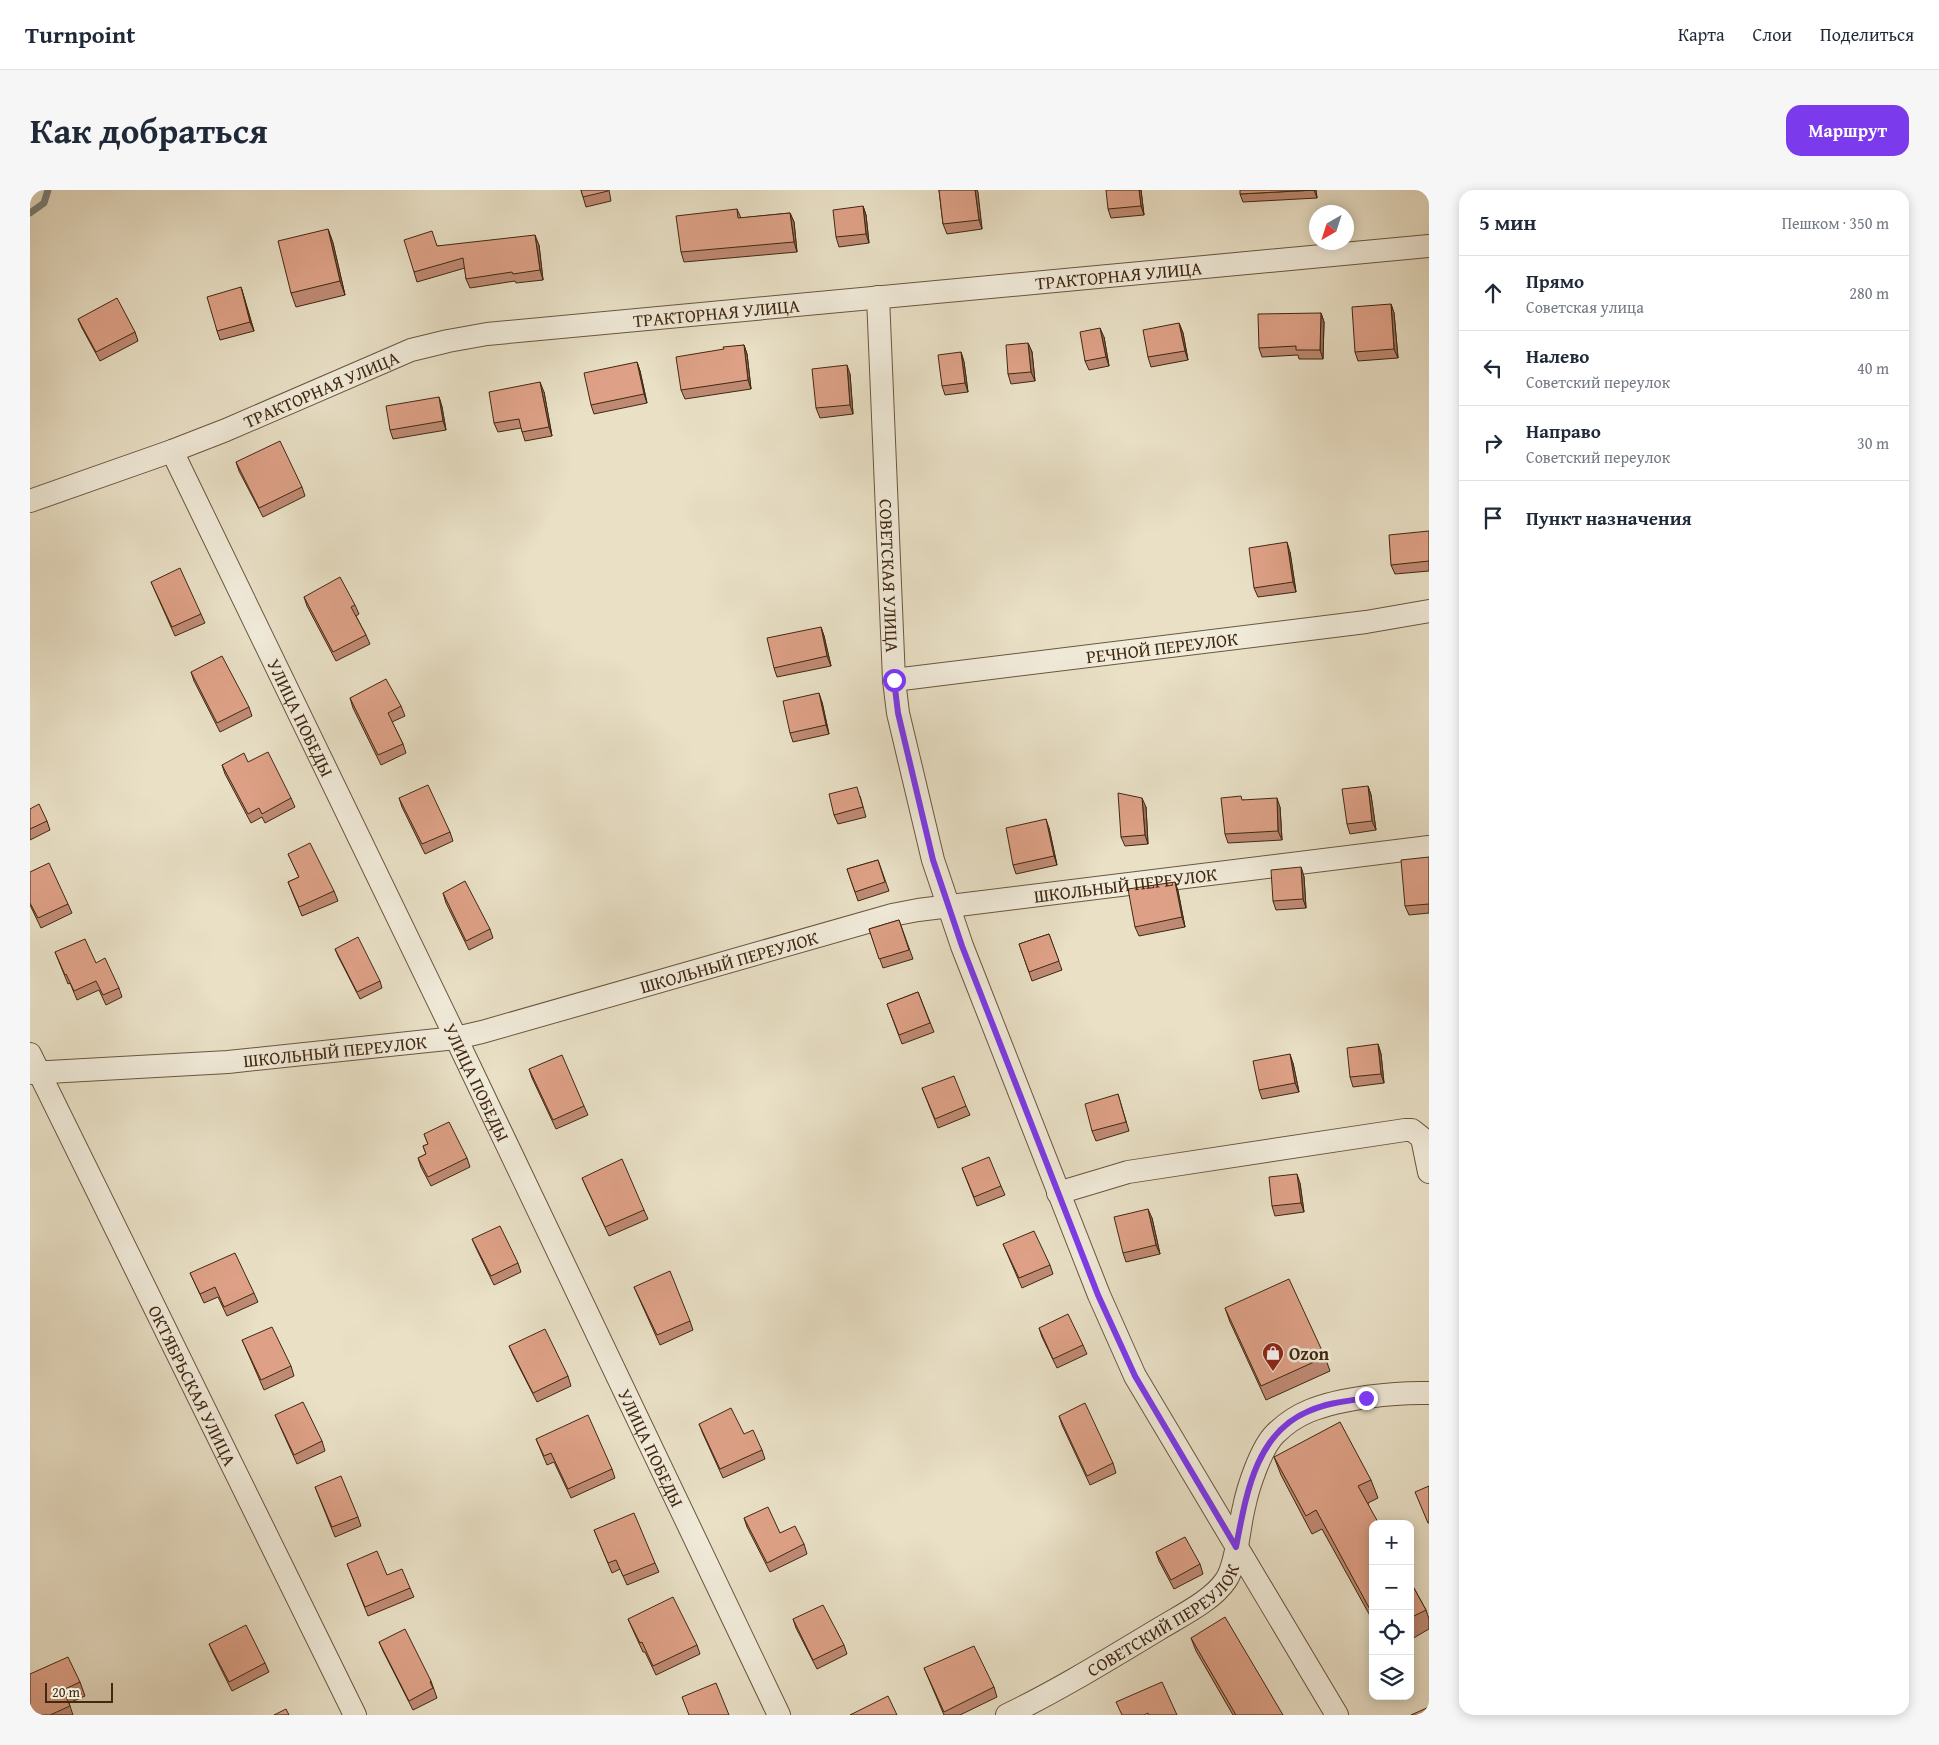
<!DOCTYPE html>
<html lang="ru">
<head>
<meta charset="utf-8">
<style>
  :root { --surface:#fff; --page:#f6f6f7; --text:#1f2937; --muted:#747a83; --line:#e0e1e3; --accent:#7c3aed }
  body { margin:0; font-family:"Gentium Book Plus",serif; background:var(--page); color:var(--text) }
  .controls { position:absolute; right:15px; bottom:15px; display:grid; overflow:hidden; border-radius:10px; box-shadow:0 2px 12px #0003 }
  .controls button { width:45px; height:45px; display:grid; place-items:center; padding:0; border:0; border-bottom:1px solid var(--line); background:var(--surface); color:var(--text); font:25px sans-serif }
  .compass { position:absolute; left:1279px; top:15px; width:45px; height:45px; border-radius:50%; background:var(--surface); box-shadow:0 2px 12px #0003; rotate:219deg }
  .scale { position:absolute; left:15px; bottom:12px; width:68px; box-sizing:border-box; padding-left:5px; border:2px solid #402811; border-top:0; font-size:14px; line-height:18px; white-space:nowrap; color:#402811; -webkit-text-stroke:4px #f1ebda; paint-order:stroke }
  .stop { position:absolute; width:15px; height:15px; margin:-11px; border:4px solid #7c3aed; border-radius:50%; background:#fff }
  .stop.end { background:#7c3aed; border-color:#fff; box-shadow:0 1px 5px #0008 }
  .list { margin:0; padding:0; list-style:none }
  h2 { display:flex; justify-content:space-between; align-items:center; height:65px; margin:0; padding:0 20px; font-size:21px }
  h2 small { font-size:16px; font-weight:400; color:var(--muted) }
  .list li { display:grid; grid-template-columns:32px 1fr auto; gap:15px; align-items:center; box-sizing:border-box; height:75px; padding:0 20px; border-top:1px solid var(--line) }
  .list b { display:block; font-size:19px; white-space:nowrap }
  .list p { margin:0; font-size:16px; white-space:nowrap; color:var(--muted) }
  .list em { font-size:16px; font-style:normal; color:var(--muted) }
  .icon { flex:none; width:28px; height:28px; fill:none; stroke:currentColor; stroke-width:2; stroke-linecap:round; stroke-linejoin:round }
  .map { position:relative; flex:none; width:1399px; height:1525px; overflow:hidden; border-radius:15px }
  header { display:flex; align-items:center; gap:30px; box-sizing:border-box; height:70px; padding:0 25px; background:var(--surface); border-bottom:1px solid var(--line) }
  header strong { font-size:24px }
  nav { display:flex; gap:28px; margin-inline-start:auto; font-size:18px }
  .intro { display:flex; align-items:center; justify-content:space-between; box-sizing:border-box; height:120px; padding:0 30px }
  h1 { margin:0; font-size:35px }
  .button { padding:12px 22px; border-radius:15px; background:var(--accent); color:#fff; font-size:18px; font-weight:700 }
  main { display:flex; gap:30px; padding:0 30px }
  aside { flex:1; background:var(--surface); border-radius:15px; box-shadow:0 2px 12px #0003 }
  .map>svg:first-child { display:block }
</style>
</head>
<body>
<header>
<strong>Turnpoint</strong>
<nav><a>Карта</a><a>Слои</a><a>Поделиться</a></nav>
</header>
<div class="intro"><h1>Как добраться</h1><a class="button">Маршрут</a></div>
<main>
<div class="map">
<svg width="1399" height="1525" viewBox="0 0 1399 1525">
  <rect width="100%" height="100%" fill="#e9e0c6"/>
  <filter id="stains"><feTurbulence type="fractalNoise" baseFrequency=".004" numOctaves="4"/><feColorMatrix values="0 0 0 0 .2 0 0 0 0 .09 0 0 0 0 .02 0 0 0 .5 -.17"/></filter>
  <radialGradient id="worn" r=".72"><stop offset=".6" stop-color="#630" stop-opacity="0"/><stop offset="1" stop-color="#630" stop-opacity=".3"/></radialGradient>
  <g fill="none" stroke-linecap="round" stroke-linejoin="round">
    <path stroke="#78807b" stroke-width="7" d="M0,23L14,13L18,0"/>
    <g stroke="#6a563e" stroke-width="24">
      <g id="minor">
        <path id="s1" d="M848,107L864,490L868,523L903,670L932,756L1069,1105L1105,1186L1307,1525"/>
        <path id="s2" d="M142,261L426,848L749,1525"/>
        <path id="s3" d="M0,311L142,261L196,240L381,160L418,151L457,144L1399,56"/>
        <path id="s4" d="M864,490L1336,432L1399,421"/>
        <path id="s5" d="M0,864L325,1525"/>
        <path id="s6" d="M0,883L198,872L426,848L452,842L862,725L888,720L1399,657"/>
        <path d="M1028,1003L1098,982L1375,940H1382L1392,948L1399,982"/>
        <path id="s7" d="M977,1525C1029,1500 1079,1469 1129,1439C1150,1426 1182,1411 1196,1390C1207,1374 1209,1336 1214,1317C1218,1297 1231,1258 1245,1244C1254,1235 1267,1226 1279,1221C1311,1208 1365,1202 1399,1203"/>
      </g>
    </g>
    <use href="#minor" stroke="#f1ebda" stroke-width="22"/>
  </g>
  <path fill="#bf8a74" stroke="#402811" d="M551,0H579L581,11L556,17Z
    M909,0H947L952,39L917,44L913,34Z
    M1111,0L1114,25L1081,28L1078,19Z
    M1286,0L1287,8L1213,12L1210,4Z
    M833,16L836,25L839,53L809,57L806,47Z
    M707,19L711,28L760,23L764,32L767,62L654,72L651,62Z
    M298,39L303,53L315,105L266,117L261,103Z
    M509,55L513,90L486,93L485,91L440,98L436,89L435,78L387,92L384,82L407,56Z
    M211,97L214,107L224,141L190,150L187,141Z
    M1361,114L1364,123L1368,168L1328,171L1325,162Z
    M1291,123L1294,132L1293,169H1269L1268,165L1232,167L1229,158Z
    M48,129L105,142L108,151L70,171L52,138Z
    M1149,133L1153,143L1158,170L1121,177L1118,167Z
    M1074,147L1079,176L1059,180L1055,171Z
    M998,153L1002,162L1005,191L981,194L978,184Z
    M714,155L717,164L721,199L655,209L651,200L694,159Z
    M931,162L934,172L938,202L915,205L912,196Z
    M607,172L610,181L617,213L564,224L561,215Z
    M820,184L823,224L790,228L786,218Z
    M514,202L522,246L495,251L491,238L468,242L464,233Z
    M409,207L412,217L416,240L363,249L360,240Z
    M206,272L272,297L275,306L233,327L209,281Z
    M1399,341V381L1365,384L1361,375Z
    M1260,362L1266,402L1228,407L1224,398Z
    M121,392L171,424L175,433L145,446Z
    M274,407L325,415L329,424L326,426L336,445L340,454L306,471L277,416Z
    M791,437L794,446L801,476L747,487L744,478Z
    M161,482L219,517L222,526L190,542L164,491Z
    M320,508L371,516L375,526L362,532L373,554L376,563L351,575L323,518Z
    M792,512L799,544L763,552L760,543Z
    M218,572L261,608L265,617L235,633L232,627L221,633L195,584L192,575Z
    M1338,596L1341,605L1346,640L1320,644L1317,634Z
    M830,606L836,627L808,634L804,625Z
    M369,608L420,642L423,651L395,664L372,617Z
    M1213,610L1250,617L1252,650L1198,653L1195,644Z
    M1116,617L1118,654L1095,656L1091,647Z
    M0,619L17,631L20,640L0,650Z
    M1019,638L1027,675L986,684L983,675Z
    M258,664L304,701L308,711L272,726L258,692L269,687Z
    M1399,667V723L1379,725L1375,716Z
    M848,670L859,701L828,711L817,679Z
    M1271,677L1274,687L1276,718L1246,720L1243,711Z
    M0,682L38,714L42,723L11,738L0,715Z
    M1145,692L1148,701L1155,737L1109,746L1105,737Z
    M413,703L460,739L463,748L439,760L416,713Z
    M869,730L883,769L853,778L839,739Z
    M1019,744L1032,780L1002,791L989,754Z
    M305,759L350,791L352,798L330,809L308,766Z
    M25,762L66,773L89,798L92,807L76,815L69,800L47,810L40,793L38,794Z
    M888,802L904,842L872,854L857,814Z
    M1348,854L1351,864L1354,893L1323,897L1320,887Z
    M1263,873L1269,902L1232,909L1229,900Z
    M499,879L554,916L558,925L526,939L502,888Z
    M892,898L936,916L940,925L908,938Z
    M1088,904L1099,941L1066,951L1062,941Z
    M394,944L437,968L440,977L401,996L391,977L388,968L396,964L393,956L398,954Z
    M932,978L971,996L975,1005L947,1016Z
    M552,988L614,1020L618,1029L579,1046L556,997Z
    M1270,993L1274,1022L1245,1026L1242,1016Z
    M1122,1028L1130,1064L1096,1072L1093,1063Z
    M442,1049L488,1073L491,1082L464,1095L446,1058Z
    M973,1054L1020,1075L1023,1084L992,1098Z
    M160,1083L224,1103L228,1112L197,1126L188,1107L174,1113Z
    M604,1097L660,1131L663,1140L630,1155L608,1106Z
    M1195,1118L1295,1167L1300,1181L1236,1210L1200,1132Z
    M1009,1138L1053,1155L1057,1164L1027,1178L1012,1147Z
    M212,1150L261,1176L264,1186L234,1200L216,1159Z
    M479,1156L538,1186L541,1196L507,1212L483,1165Z
    M245,1225L292,1251L295,1261L267,1274L249,1234Z
    M1029,1226L1083,1273L1086,1283L1060,1295L1032,1235Z
    M669,1234L714,1244L732,1260L735,1269L693,1288L673,1244Z
    M506,1249L582,1279L585,1288L541,1308L524,1272L517,1275Z
    M1244,1267L1341,1290L1348,1308L1338,1313L1343,1334V1431L1292,1339L1282,1344L1251,1285Z
    M285,1297L328,1327L331,1336L305,1347Z
    M714,1328L750,1343L774,1354L777,1364L740,1382L717,1337Z
    M564,1340L625,1373L629,1382L597,1395L590,1379L582,1383Z
    M1126,1362L1170,1374L1173,1384L1144,1399L1129,1371Z
    M317,1374L380,1398L384,1407L338,1426Z
    M1380,1391L1396,1420L1399,1429V1439L1380,1450Z
    M598,1429L667,1455L670,1464L626,1485L615,1462H613L602,1438Z
    M763,1429L814,1455L817,1464L787,1479L766,1438Z
    M1161,1448L1253,1525H1203L1166,1461Z
    M349,1452L401,1491L407,1508L383,1520L353,1461Z
    M179,1454L235,1473L239,1482L202,1501L183,1463Z
    M894,1478L964,1497L967,1507L930,1525H914Z
    M0,1484L50,1492L55,1506L39,1513L43,1525H0Z"/>
  <path fill="#9b715e" stroke="#402811" d="M945,0H947L948,2L952,39L949,30Z
    M1109,0H1111L1114,25L1111,16Z
    M1284,0H1286L1287,8Z
    M833,16L836,25L839,53L836,44Z
    M760,23L764,32L767,62L764,52Z
    M298,39L303,53L315,105L310,91Z
    M505,45L509,55L513,90L510,80Z
    M211,97L214,107L224,141L220,132Z
    M1361,114L1364,123L1368,168L1364,159Z
    M1291,123L1294,132L1293,169L1290,160Z
    M1149,133L1153,143L1158,170L1155,161Z
    M1070,138L1074,147L1079,176L1076,167Z
    M998,153L1002,162L1005,191L1001,182Z
    M714,155L717,164L721,199L718,190Z
    M931,162L934,172L938,202L935,193Z
    M607,172L610,181L617,213L614,204Z
    M817,175L820,184L823,224L820,215Z
    M510,192L514,202L522,246L519,237Z
    M409,207L412,217L416,240L413,231Z
    M1257,352L1260,362L1266,402L1263,392Z
    M791,437L794,446L801,476L797,466Z
    M789,503L792,512L799,544L796,535Z
    M1338,596L1341,605L1346,640L1342,631Z
    M1112,608L1116,617L1118,654L1115,645Z
    M1247,608L1250,617L1252,650L1248,641Z
    M1016,629L1019,638L1027,675L1024,666Z
    M1271,677L1274,687L1276,718L1273,709Z
    M1145,692L1148,701L1155,737L1152,727Z
    M1348,854L1351,864L1354,893L1351,884Z
    M1260,864L1263,873L1269,902L1265,893Z
    M1267,984L1270,993L1274,1022L1271,1013Z
    M1118,1019L1122,1028L1130,1064L1126,1055Z"/>
  <path fill="#dea187" stroke="#402811" d="M551,0H578V1L553,7Z
    M909,0H945L949,30L913,34Z
    M1076,0H1109L1111,16L1078,19Z
    M1210,0H1284L1210,4Z
    M833,16L836,44L806,47L803,20Z
    M707,19L708,28L760,23L764,52L651,62L646,26Z
    M298,39L310,91L261,103L248,51Z
    M402,41L407,56L505,45L510,80L483,84L482,82L436,89L433,68L384,82L374,50Z
    M211,97L220,132L187,141L177,107Z
    M87,108L105,142L66,162L48,129Z
    M1361,114L1364,159L1325,162L1322,117Z
    M1291,123L1290,160H1266V156L1229,158L1228,124Z
    M1149,133L1155,161L1118,167L1113,140Z
    M1070,138L1076,167L1055,171L1050,142Z
    M998,153L1001,182L978,184L976,155Z
    M714,155L718,190L651,200L646,167L694,159L693,157Z
    M931,162L935,193L912,196L908,165Z
    M607,172L614,204L561,215L554,183Z
    M817,175L820,215L786,218L782,179Z
    M510,192L519,237L492,242L489,229L464,233L459,202Z
    M409,207L413,231L360,240L356,216Z
    M250,251L272,297L229,318L206,272Z
    M1399,341V371L1361,375L1359,345Z
    M1257,352L1263,392L1224,398L1219,358Z
    M150,378L171,424L142,437L121,392Z
    M310,387L325,415L321,417L336,445L303,462L274,407Z
    M791,437L797,466L744,478L737,448Z
    M192,466L219,517L187,533L161,482Z
    M356,489L371,516L358,523L373,554L348,565L320,508Z
    M789,503L796,535L760,543L753,511Z
    M238,562L261,608L232,624L229,618L218,624L192,575L214,563L218,572Z
    M398,595L420,642L392,654L369,608Z
    M1338,596L1342,631L1317,634L1312,599Z
    M827,597L833,617L804,625L799,604Z
    M1088,603L1112,608L1115,645L1091,647Z
    M1211,606L1212,610L1247,608L1248,641L1195,644L1191,608Z
    M9,614L17,631L0,639V619Z
    M1016,629L1024,666L983,675L976,638Z
    M280,653L304,701L269,717L258,692L269,687L258,664Z
    M1399,667V714L1375,716L1371,670Z
    M848,670L855,692L825,702L817,679Z
    M19,673L38,714L8,728L0,713V682Z
    M1271,677L1273,709L1243,711L1241,680Z
    M435,691L460,739L436,751L413,703Z
    M1145,692L1152,727L1105,737L1098,699Z
    M869,730L879,760L849,769L839,739Z
    M1019,744L1029,771L999,782L989,754Z
    M328,747L350,791L327,802L305,759Z
    M55,749L66,773L75,768L89,798L73,805L66,791L44,801L36,784L35,785L25,762Z
    M888,802L900,833L869,845L857,814Z
    M1348,854L1351,884L1320,887L1317,858Z
    M1260,864L1265,893L1229,900L1223,871Z
    M532,865L554,916L523,930L499,879Z
    M924,886L936,916L905,929L892,898Z
    M1088,904L1096,932L1062,941L1055,914Z
    M419,932L437,968L398,987L388,968L396,964L393,956L398,954L394,944Z
    M959,967L971,996L944,1007L932,978Z
    M592,969L614,1020L575,1037L552,988Z
    M1267,984L1271,1013L1242,1016L1239,987Z
    M1118,1019L1126,1055L1093,1063L1084,1027Z
    M470,1036L488,1073L461,1086L442,1049Z
    M1004,1041L1020,1075L989,1088L973,1054Z
    M205,1063L224,1103L194,1117L185,1097L170,1104L160,1083Z
    M640,1081L660,1131L627,1145L604,1097Z
    M1259,1089L1295,1167L1231,1196L1195,1118Z
    M1038,1124L1053,1155L1023,1169L1009,1138Z
    M242,1137L261,1176L231,1190L212,1150Z
    M515,1139L538,1186L503,1203L479,1156Z
    M273,1212L292,1251L264,1265L245,1225Z
    M1055,1213L1083,1273L1057,1286L1029,1226Z
    M701,1218L714,1244L723,1240L732,1260L690,1279L669,1234Z
    M558,1225L582,1279L538,1299L521,1263L514,1266L506,1249Z
    M1310,1232L1341,1290L1328,1296L1349,1334H1343V1425L1286,1320L1276,1326L1244,1267Z
    M311,1286L328,1327L302,1337L285,1297Z
    M1399,1296V1333H1398L1385,1302Z
    M738,1317L750,1343L765,1336L774,1354L737,1373L714,1328Z
    M604,1323L625,1373L593,1386L586,1370L578,1373L564,1340Z
    M1155,1347L1170,1374L1141,1390L1126,1362Z
    M347,1361L357,1385L372,1379L380,1398L335,1417L317,1374Z
    M1380,1391L1396,1420L1380,1428Z
    M643,1407L667,1455L623,1476L612,1452L610,1453L598,1429Z
    M793,1415L814,1455L783,1470L763,1429Z
    M1195,1427L1253,1525H1206L1161,1448Z
    M216,1435L235,1473L199,1492L179,1454Z
    M375,1439L401,1491L400,1492L403,1498L379,1511L349,1452Z
    M944,1456L964,1497L914,1522L894,1478Z
    M38,1467L50,1492L33,1500L40,1516L20,1525H0V1484Z
    M1132,1492L1147,1525H1118V1523L1114,1525H1092L1086,1512Z
    M686,1493L699,1525H659L652,1507Z
    M858,1506L867,1525H820Z
    M1399,1517V1525H1381Z
    M256,1519L259,1525H244Z"/>
  <g fill="none" stroke-linecap="round" stroke-linejoin="round">
    <path stroke="#7c3aed" stroke-width="6" d="M864,490L868,523L903,670L932,756L1068,1105L1105,1186L1206,1357C1216,1306 1225,1243 1279,1221C1297,1213 1317,1211 1336,1208"/>
  </g>
  <defs>
    <g id="shop-pin" transform="scale(1.125)"><path d="M0 17L-7.5 6A9.5 9.5 0 1 1 7.5 6Z" fill="#8f2418" stroke="#f1ebda"/><path d="M-5-2.5h2.3a2.7 3.5 0 0 1 5.4 0H5L5.5 6h-11ZM-1.5-2.5h3a1.5 2.3 0 0 0-3 0Z" fill="#fff"/></g>
  </defs>
  <g fill-rule="evenodd">
    <use href="#shop-pin" x="1243" y="1163"/>
  </g>
  <g text-anchor="middle" dominant-baseline="central" stroke-width="5" stroke-linejoin="round" paint-order="stroke">
    <g font-size="18" fill="#402811" stroke="#f1ebda">
      <text stroke="none"><textPath href="#s3" startOffset="1122">ТРАКТОРНАЯ УЛИЦА</textPath></text>
      <text stroke="none"><textPath href="#s3" startOffset="718">ТРАКТОРНАЯ УЛИЦА</textPath></text>
      <text stroke="none"><textPath href="#s3" startOffset="312">ТРАКТОРНАЯ УЛИЦА</textPath></text>
      <text stroke="none"><textPath href="#s1" startOffset="279">СОВЕТСКАЯ УЛИЦА</textPath></text>
      <text stroke="none"><textPath href="#s4" startOffset="270">РЕЧНОЙ ПЕРЕУЛОК</textPath></text>
      <text stroke="none"><textPath href="#s2" startOffset="296">УЛИЦА ПОБЕДЫ</textPath></text>
      <text stroke="none"><textPath href="#s6" startOffset="1116">ШКОЛЬНЫЙ ПЕРЕУЛОК</textPath></text>
      <text stroke="none"><textPath href="#s6" startOffset="711">ШКОЛЬНЫЙ ПЕРЕУЛОК</textPath></text>
      <text stroke="none"><textPath href="#s6" startOffset="306">ШКОЛЬНЫЙ ПЕРЕУЛОК</textPath></text>
      <text stroke="none"><textPath href="#s2" startOffset="701">УЛИЦА ПОБЕДЫ</textPath></text>
      <text stroke="none"><textPath href="#s5" startOffset="369">ОКТЯБРЬСКАЯ УЛИЦА</textPath></text>
      <text stroke="none"><textPath href="#s2" startOffset="1106">УЛИЦА ПОБЕДЫ</textPath></text>
      <text stroke="none"><textPath href="#s7" startOffset="184">СОВЕТСКИЙ ПЕРЕУЛОК</textPath></text>
    </g>
    <g font-size="18" font-weight="bold" fill="#402811" stroke="#f1ebda" text-anchor="start">
      <text x="1259" y="1163">Ozon</text>
    </g>
  </g>
  <rect width="100%" height="100%" filter="url(#stains)"/>
  <rect width="100%" height="100%" fill="url(#worn)"/>
</svg>
<div class="controls">
<button>+</button>
<button>−</button>
<button><svg class="icon" aria-label="locate" viewBox="0 0 24 24"><circle cx="12" cy="12" r="6"/><path d="M12 2v4M12 18v4M2 12h4M18 12h4"/></svg></button>
<button><svg class="icon" aria-label="layers" viewBox="0 0 24 24"><path d="M12 4l9 5-9 5-9-5zM3 14l9 5 9-5"/></svg></button>
</div>
<svg class="compass" viewBox="-18 -18 36 36"><path d="M0-13l5 13h-10z" fill="#e53935"/><path d="M0 13l5-13h-10z" fill="#747a83"/></svg>
<div class="scale">20 m</div>
<div class="stop" style="left:864px;top:490px"></div>
<div class="stop end" style="left:1336px;top:1208px"></div>
</div>
<aside>
<h2>5 мин<small>Пешком · 350 m</small></h2>
<ul class="list">
<li><svg class="icon" aria-label="ahead" viewBox="0 0 24 24"><path d="M12 20V5M6 11l6-6 6 6"/></svg><div><b>Прямо</b><p>Советская улица</p></div><em>280 m</em></li>
<li><svg class="icon" aria-label="left" viewBox="0 0 24 24"><path d="M17 20v-9H6M10 6l-5 5 5 5"/></svg><div><b>Налево</b><p>Советский переулок</p></div><em>40 m</em></li>
<li><svg class="icon" aria-label="right" viewBox="0 0 24 24"><path d="M7 20v-9h11M14 6l5 5-5 5"/></svg><div><b>Направо</b><p>Советский переулок</p></div><em>30 m</em></li>
<li><svg class="icon" aria-label="arrive" viewBox="0 0 24 24"><path d="M6 21V4h12l-3 4 3 4H6"/></svg><div><b>Пункт назначения</b></div></li>
</ul>
</aside>
</main>
</body>
</html>
